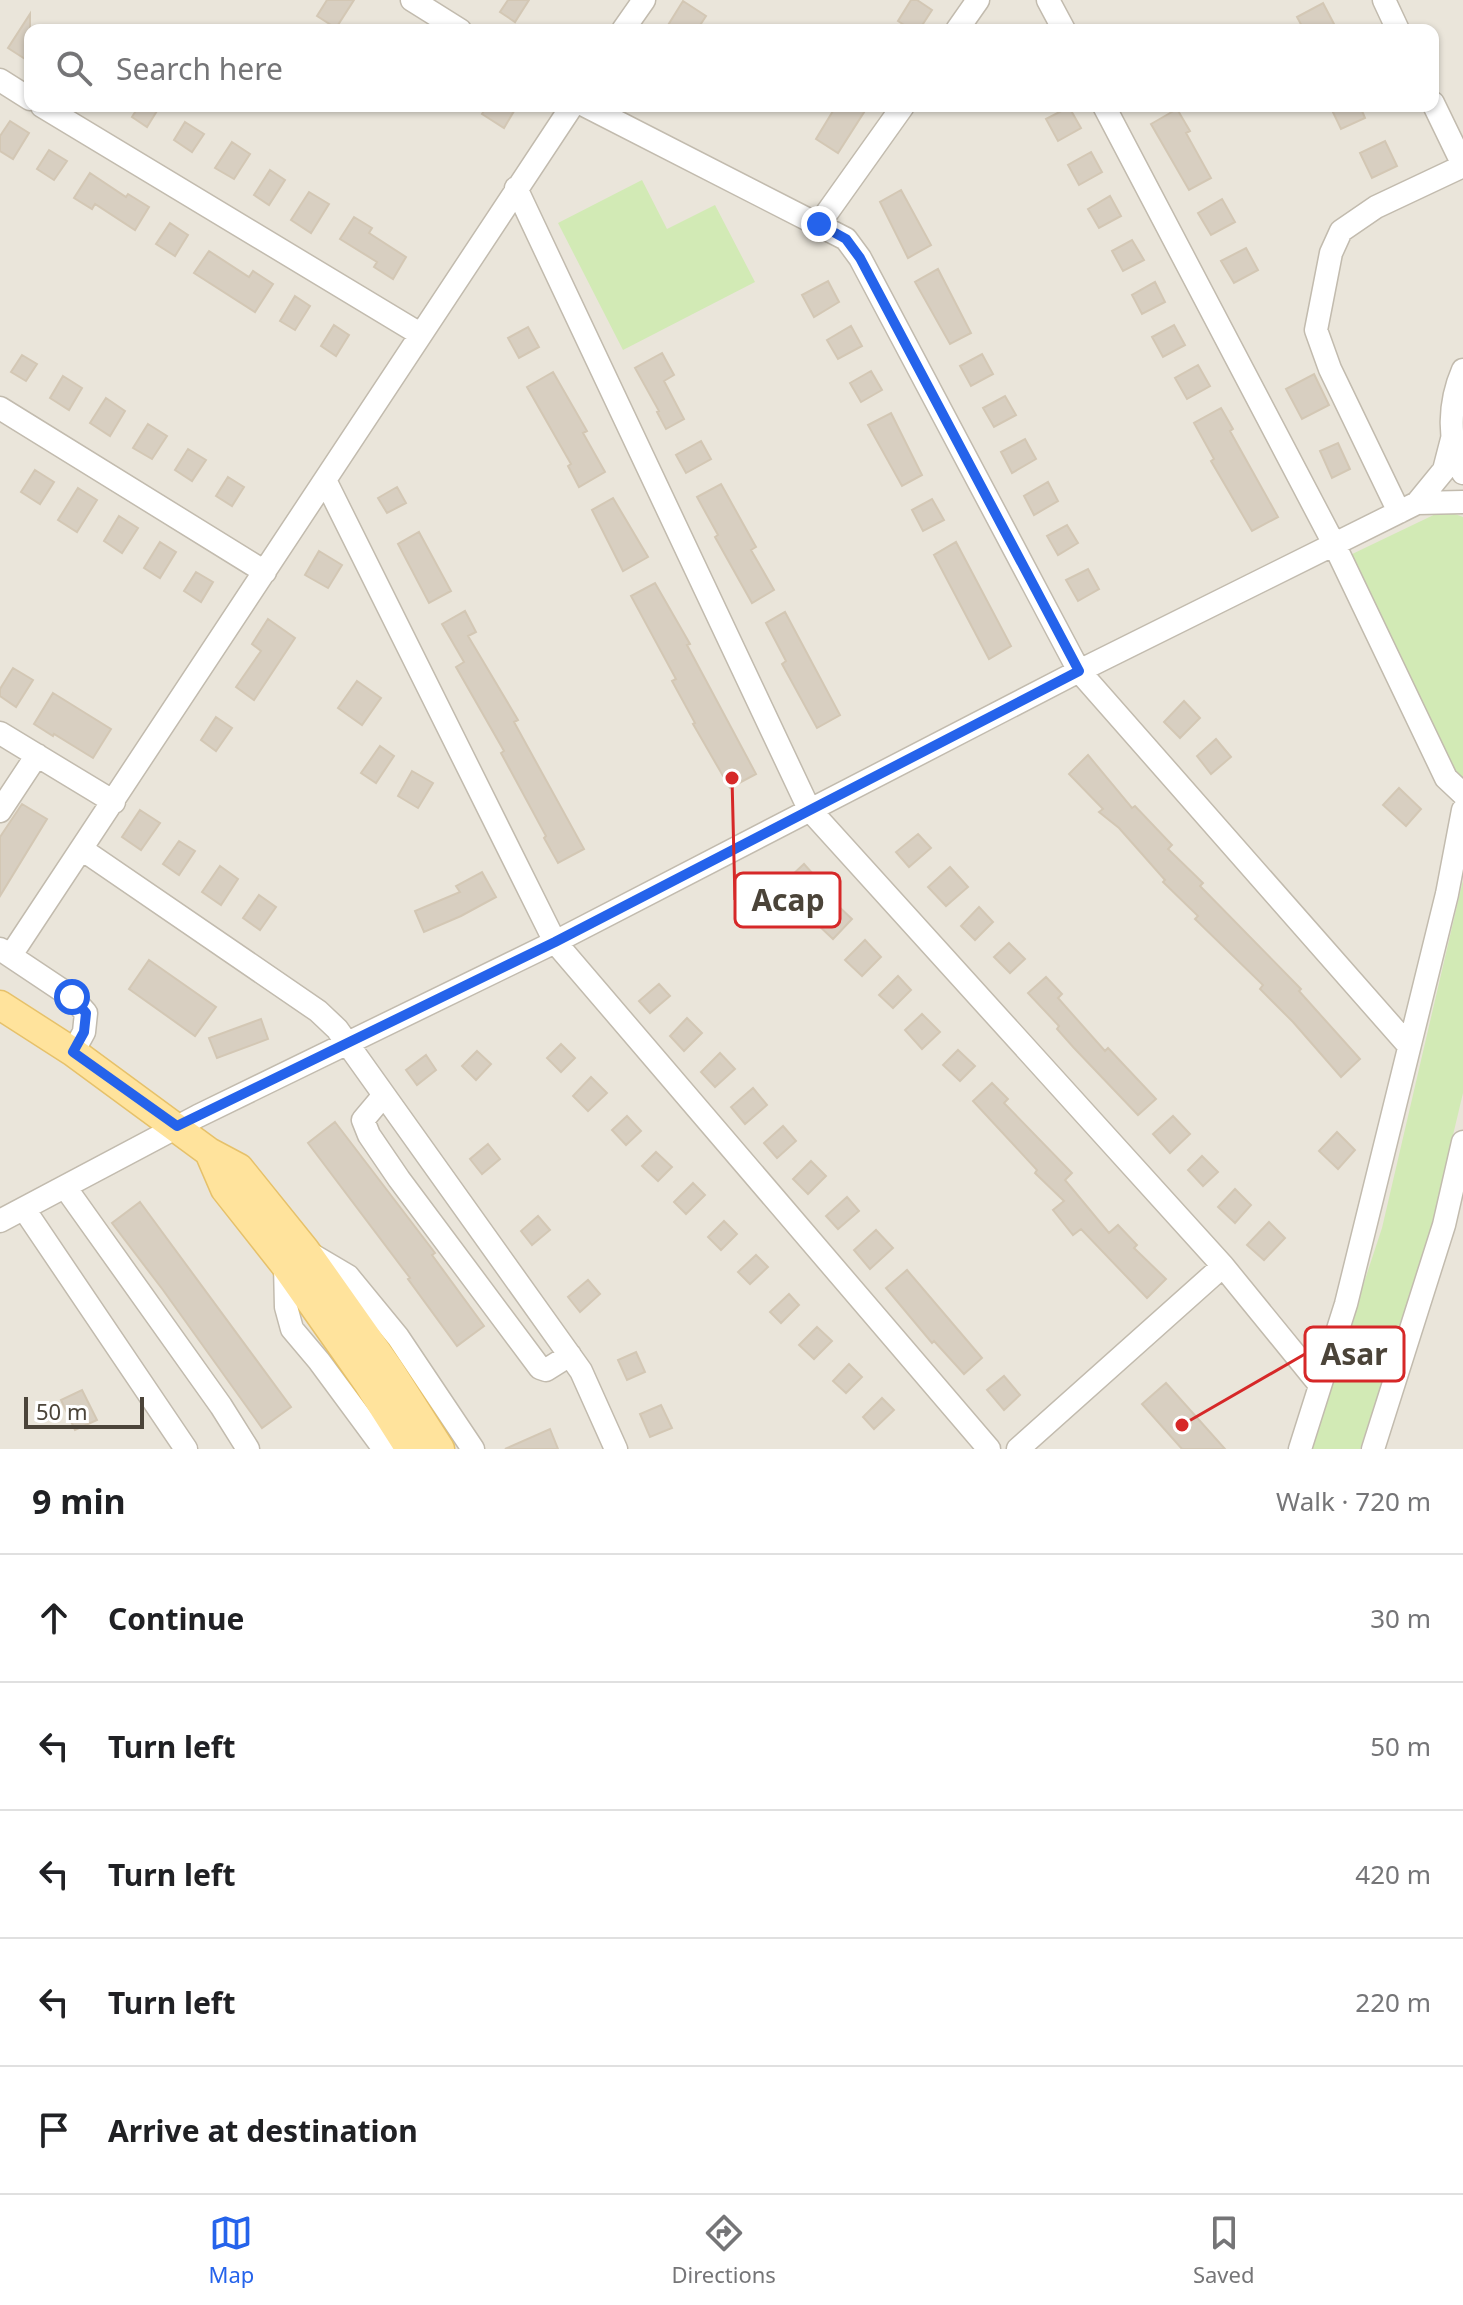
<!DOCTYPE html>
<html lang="en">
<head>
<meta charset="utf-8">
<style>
  :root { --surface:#fff; --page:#f2f2f2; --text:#202124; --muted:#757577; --line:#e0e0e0; --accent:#2563eb }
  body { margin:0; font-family:"Noto Sans",sans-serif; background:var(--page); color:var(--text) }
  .scale { position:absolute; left:24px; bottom:20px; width:120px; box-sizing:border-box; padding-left:8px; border:4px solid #4b4439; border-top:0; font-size:22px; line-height:28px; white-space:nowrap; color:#4b4439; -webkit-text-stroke:6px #fff; paint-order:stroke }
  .stop { position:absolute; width:24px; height:24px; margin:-18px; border:6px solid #2563eb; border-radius:50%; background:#fff }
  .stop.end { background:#2563eb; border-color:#fff; box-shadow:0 2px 8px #0008 }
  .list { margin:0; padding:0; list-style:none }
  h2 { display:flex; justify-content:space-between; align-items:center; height:104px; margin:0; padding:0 32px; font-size:34px }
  h2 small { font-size:26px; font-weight:400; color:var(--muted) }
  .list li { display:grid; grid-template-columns:52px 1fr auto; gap:24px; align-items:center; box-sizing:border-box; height:128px; padding:0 32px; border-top:2px solid var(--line) }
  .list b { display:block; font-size:30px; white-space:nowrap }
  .list em { font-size:26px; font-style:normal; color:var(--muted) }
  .icon { flex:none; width:44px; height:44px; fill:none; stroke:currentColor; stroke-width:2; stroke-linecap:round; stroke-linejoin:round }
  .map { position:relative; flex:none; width:1463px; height:1449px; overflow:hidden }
  .search { position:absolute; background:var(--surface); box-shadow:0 2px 6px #0004; left:24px; right:24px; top:24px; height:88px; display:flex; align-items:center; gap:20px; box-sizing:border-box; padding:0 28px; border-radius:16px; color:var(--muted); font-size:30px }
  .sheet { height:744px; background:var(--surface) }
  nav { display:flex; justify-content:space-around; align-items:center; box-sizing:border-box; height:112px; border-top:2px solid var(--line); background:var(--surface); font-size:22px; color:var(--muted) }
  nav a { display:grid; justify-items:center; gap:4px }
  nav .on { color:var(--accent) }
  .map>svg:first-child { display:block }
</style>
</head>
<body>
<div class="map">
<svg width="1463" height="1449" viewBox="0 0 1463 1449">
  <rect width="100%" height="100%" fill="#f6f3ec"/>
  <path fill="#eae5da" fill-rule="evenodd" d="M0,0H1463V1449H0ZM30,30H1433V106H30Z"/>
  <path fill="#d2eab5" d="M642,180L667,229L715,205L755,282L623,350L558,223Z
    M1444,510L1463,517V777L1452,773L1346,557Z
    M1463,880V1093L1425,1253L1360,1449H1309L1382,1228Z"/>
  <path fill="#d8cfc1" stroke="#d3c7b4" stroke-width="2" d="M327,0H354L336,28L317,16Z
    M508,0H529L515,22L500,12Z
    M911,0H917L932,10L919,30H912L898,21Z
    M683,1L706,16L697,30H665Z
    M1323,3L1334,24L1325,30H1304L1297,17Z
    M30,14V52L25,59L8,48Z
    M139,106H160L147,127L132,117Z
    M487,106H517L504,128L482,114Z
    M836,106H868L838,153L816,139Z
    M1330,106H1360L1365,118L1341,129Z
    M1069,107L1081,128L1058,141L1046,119Z
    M1177,109L1190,131L1186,133L1211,178L1189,190L1151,124Z
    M10,121L29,133L13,159L0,151V136Z
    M185,122L204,134L192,152L174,140Z
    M1385,141L1397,166L1372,178L1360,153Z
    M232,142L250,154L234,179L215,168Z
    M49,150L67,161L54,180L37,169Z
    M1091,152L1102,172L1079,185L1068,165Z
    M270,170L285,180L269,205L254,195Z
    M90,173L126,197L128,194L149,207L135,230L95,204L92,209L74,198Z
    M901,190L931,245L908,258L880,202Z
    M309,192L329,204L311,233L291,220Z
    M1110,196L1121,216L1099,228L1088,209Z
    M1222,199L1235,222L1211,235L1198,213Z
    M354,217L372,228L369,233L406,257L393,279L374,267L377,262L340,239Z
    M170,223L188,235L175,256L156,244Z
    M1132,240L1144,260L1123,271L1112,251Z
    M1246,248L1258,270L1234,283L1221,261Z
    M209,251L249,277L253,271L273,284L255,312L194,273Z
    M938,269L971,333L950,344L915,282Z
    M828,281L839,302L814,317L802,295Z
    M1155,282L1165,302L1142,314L1132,295Z
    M295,296L310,306L295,330L280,321Z
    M334,325L349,335L336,356L321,346Z
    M1174,325L1185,345L1163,357L1152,337Z
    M851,326L862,346L838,359L827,340Z
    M528,327L539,347L519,358L508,338Z
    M662,353L674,375L664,381L684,419L666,429L657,412L659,411L635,368Z
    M982,354L993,374L971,386L960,366Z
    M22,355L37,364L26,381L11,372Z
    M1198,365L1210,386L1187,399L1175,378Z
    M871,371L882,390L861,402L850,383Z
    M553,372L587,431L583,433L605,472L579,487L568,466L571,464L527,387Z
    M1314,374L1329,405L1302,419L1286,389Z
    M63,376L82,388L69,410L50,398Z
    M1005,396L1016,415L994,427L983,408Z
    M106,398L125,411L110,436L90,423Z
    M1221,408L1233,429L1230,431L1278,517L1252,531L1211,461L1214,459L1194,423Z
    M891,413L922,475L902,486L868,425Z
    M148,424L167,436L152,459L133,448Z
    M1025,439L1036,459L1012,473L1001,452Z
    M701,441L711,459L686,473L676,455Z
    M1338,443L1350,469L1332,478L1320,451Z
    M188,449L206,460L192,481L175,470Z
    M35,470L54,482L40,504L21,492Z
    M228,477L244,487L232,506L216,496Z
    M1048,482L1058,501L1034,515L1024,496Z
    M721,484L756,547L751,550L774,590L752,603L715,537L718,535L697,497Z
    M397,487L406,503L387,513L378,498Z
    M78,488L97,500L77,532L58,520Z
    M613,498L648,557L623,571L592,510Z
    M932,499L944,520L923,531L912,510Z
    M119,516L138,528L122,553L104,541Z
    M1067,525L1078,543L1058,555L1047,536Z
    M419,532L451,591L429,603L398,544Z
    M160,542L176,552L160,578L144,568Z
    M956,542L1011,646L989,659L934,555Z
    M319,551L342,565L328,588L305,575Z
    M1088,569L1099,589L1078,601L1066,580Z
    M196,572L213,582L201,602L184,591Z
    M655,583L690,644L687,645L756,774L730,788L693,724L695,723L672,681L676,679L631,596Z
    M465,611L476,632L468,636L518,720L514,722L584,849L558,863L544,838L546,836L501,753L504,751L456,667L464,662L442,624Z
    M785,612L840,715L817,728L782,664L786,661L766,623Z
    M268,619L295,638L254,700L236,687L261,651L252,644Z
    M13,668L33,680L16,707L0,696V689Z
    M357,681L381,698L362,725L338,708Z
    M53,693L111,729L93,758L54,734L53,736L34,724Z
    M1184,701L1200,718L1180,738L1164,722Z
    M216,717L232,728L216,751L201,740Z
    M1216,739L1231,757L1211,774L1197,756Z
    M380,746L394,756L376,783L361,773Z
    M1088,755L1132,808L1135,806L1172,845L1168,849L1203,883L1200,886L1301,989L1299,991L1360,1059L1341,1077L1293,1022L1260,989L1263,985L1195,919L1198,916L1163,882L1165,880L1119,828L1099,812L1103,809L1069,774Z
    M412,771L433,783L418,808L398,796Z
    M1399,788L1421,809L1406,826L1383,805Z
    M22,804L47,819L0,896V837Z
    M140,810L160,823L141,850L122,837Z
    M918,834L931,848L909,867L896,852Z
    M179,841L195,851L179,875L163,864Z
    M804,864L822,884L793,911L775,891Z
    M220,866L238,879L221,905L202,892Z
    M950,867L968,887L946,906L928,887Z
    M482,872L496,897L461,916L424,932L415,911L460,892L456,886Z
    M259,895L276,907L260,930L243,918Z
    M835,903L852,919L833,939L816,923Z
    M979,907L993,922L975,940L961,926Z
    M865,940L881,957L862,976L845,960Z
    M1009,943L1025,959L1010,973L994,957Z
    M149,960L216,1007L195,1036L129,989Z
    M898,976L911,990L893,1008L879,995Z
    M1046,977L1062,994L1058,998L1105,1051L1108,1048L1156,1099L1138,1115L1074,1048L1057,1029L1059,1026L1028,993Z
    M659,984L670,996L650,1013L639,1001Z
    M922,1014L940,1032L922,1049L905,1030Z
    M687,1018L702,1033L684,1051L670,1036Z
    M261,1019L268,1039L217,1058L209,1038Z
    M561,1044L575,1058L561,1072L547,1058Z
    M958,1050L975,1066L960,1081L943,1065Z
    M477,1051L491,1064L476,1080L462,1066Z
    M720,1053L735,1069L715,1087L701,1072Z
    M426,1055L436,1070L417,1085L406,1070Z
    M591,1077L607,1093L588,1111L573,1096Z
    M992,1083L1008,1099L1004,1103L1072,1173L1065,1180L1109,1233L1118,1225L1137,1245L1134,1248L1166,1279L1147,1298L1081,1229L1073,1235L1053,1210L1064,1201L1035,1173L1037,1170L973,1101Z
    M753,1088L767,1105L745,1124L731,1107Z
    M627,1116L641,1131L626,1145L612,1130Z
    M1173,1116L1190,1134L1170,1153L1153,1134Z
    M335,1122L435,1253L432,1255L484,1326L457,1346L408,1279L410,1278L308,1143Z
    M783,1126L796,1141L777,1158L764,1143Z
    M1337,1132L1355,1150L1338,1169L1319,1151Z
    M488,1144L500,1159L482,1174L470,1159Z
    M656,1152L672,1167L658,1181L642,1166Z
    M1202,1156L1218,1172L1203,1186L1188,1170Z
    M811,1161L826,1176L808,1194L793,1179Z
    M693,1183L705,1195L686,1214L674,1202Z
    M1235,1189L1251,1205L1235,1223L1218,1207Z
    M847,1197L859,1211L838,1229L826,1216Z
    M140,1202L291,1407L262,1428L163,1290L112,1223Z
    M538,1216L550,1230L532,1245L521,1231Z
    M724,1221L737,1234L721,1250L708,1237Z
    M1269,1222L1285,1238L1264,1260L1247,1245Z
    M876,1230L893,1248L870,1269L854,1250Z
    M756,1255L768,1267L750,1284L738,1272Z
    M907,1270L982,1358L964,1374L934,1341L932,1343L886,1288Z
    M588,1280L600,1294L580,1312L568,1297Z
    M789,1294L799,1305L781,1323L770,1312Z
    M817,1327L832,1341L814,1359L799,1345Z
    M636,1352L645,1372L627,1380L618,1360Z
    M849,1364L862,1377L846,1393L833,1381Z
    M1004,1376L1020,1395L1004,1410L987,1390Z
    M1166,1383L1225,1449H1182L1142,1404Z
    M82,1390L97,1420L75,1430L61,1400Z
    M882,1398L894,1410L874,1429L863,1417Z
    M661,1405L672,1428L650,1437L640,1414Z
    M550,1429L558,1449H505Z"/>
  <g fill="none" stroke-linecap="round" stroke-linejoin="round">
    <g stroke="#c2bbae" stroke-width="25">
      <path id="minor" d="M412,0L460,30
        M1048,0L1064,30
        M1384,0L1398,30
        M623,30L644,0
        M957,30L978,0
        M0,80L30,99
        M1433,103L1463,165
        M42,106L420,334
        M586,106L846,239L860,258L1079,671L1409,1046
        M1104,106L1334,544L1446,778L1463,794
        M516,188L809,809L1223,1266L1320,1385
        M819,224L903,106
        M1463,370C1449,402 1447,441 1463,473
        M0,408L265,572
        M325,480L555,942L989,1449
        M1417,503L1444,470L1452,439
        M1399,512L1330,369L1316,330L1331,253L1341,231L1376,207L1463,166
        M0,733L114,802
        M0,811L37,755
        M83,850L318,1011L337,1029L581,1371L616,1449
        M0,949L72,997L86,1013L84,1032L73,1052
        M11,955L572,106
        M384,1095L363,1120L369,1135L399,1179L540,1368L546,1370L570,1355
        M65,1187L221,1406L248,1449
        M24,1209L186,1449
        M0,1221L198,1116L555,942L1079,671L1399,512L1417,503L1463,502
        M309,1253L348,1276L398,1337L473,1449
        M285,1265L286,1307L292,1329L319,1361L384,1449
        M1018,1449L1223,1266
        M1300,1449L1346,1304L1447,894L1463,810
        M1373,1449L1444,1225L1463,1142"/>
    </g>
    <g stroke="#e6c16a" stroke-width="31">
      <path id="major" d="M0,1005L73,1052L209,1152L239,1168L305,1250L389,1369L440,1449
        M209,1152L225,1189L285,1265L368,1383L410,1449"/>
    </g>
    <use href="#minor" stroke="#fff" stroke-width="22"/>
    <use href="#major" stroke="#ffe39c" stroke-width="28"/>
  </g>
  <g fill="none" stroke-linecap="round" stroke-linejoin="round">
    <path stroke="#2563eb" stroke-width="10" d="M72,997L86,1013L84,1032L73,1052L177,1126L555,942L1079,671L860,258L846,239L819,224"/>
  </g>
  <path fill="none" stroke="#d62828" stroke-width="3" d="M732 778L735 900M1182 1425L1305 1354"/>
  <g fill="#d62828" stroke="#fff" stroke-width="3">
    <circle cx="732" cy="778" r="8"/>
    <circle cx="1182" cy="1425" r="8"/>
  </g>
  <g fill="#fff" stroke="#d62828" stroke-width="3">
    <rect x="735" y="873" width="105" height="54" rx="8"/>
    <rect x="1305" y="1327" width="99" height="54" rx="8"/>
  </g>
  <g font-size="30" text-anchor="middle" font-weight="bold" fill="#4b4439">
    <text x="788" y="911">Асар</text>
    <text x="1354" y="1365">Asar</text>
  </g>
</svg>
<div class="scale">50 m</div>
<div class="stop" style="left:72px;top:997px"></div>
<div class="stop end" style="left:819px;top:224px"></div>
<div class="search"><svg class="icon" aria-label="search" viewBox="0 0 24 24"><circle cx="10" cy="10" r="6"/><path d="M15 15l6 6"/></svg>Search here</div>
</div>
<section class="sheet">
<h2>9 min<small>Walk · 720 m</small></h2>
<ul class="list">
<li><svg class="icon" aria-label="ahead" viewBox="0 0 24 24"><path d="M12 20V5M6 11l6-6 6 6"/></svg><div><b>Continue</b></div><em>30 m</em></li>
<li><svg class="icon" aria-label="left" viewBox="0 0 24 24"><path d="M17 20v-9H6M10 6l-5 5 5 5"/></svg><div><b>Turn left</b></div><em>50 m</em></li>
<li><svg class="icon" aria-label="left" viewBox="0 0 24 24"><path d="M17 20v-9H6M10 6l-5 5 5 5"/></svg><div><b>Turn left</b></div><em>420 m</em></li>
<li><svg class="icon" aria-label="left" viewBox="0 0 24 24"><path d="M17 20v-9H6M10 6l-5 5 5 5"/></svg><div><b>Turn left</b></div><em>220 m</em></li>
<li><svg class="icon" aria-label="arrive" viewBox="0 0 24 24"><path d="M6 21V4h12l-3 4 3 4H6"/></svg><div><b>Arrive at destination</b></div></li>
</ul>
</section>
<nav>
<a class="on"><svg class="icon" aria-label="map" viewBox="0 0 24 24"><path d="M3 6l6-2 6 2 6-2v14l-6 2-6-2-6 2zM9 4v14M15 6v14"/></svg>Map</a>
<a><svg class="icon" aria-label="directions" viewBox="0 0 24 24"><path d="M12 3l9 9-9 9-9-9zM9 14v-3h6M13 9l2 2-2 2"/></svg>Directions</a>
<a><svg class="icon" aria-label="saved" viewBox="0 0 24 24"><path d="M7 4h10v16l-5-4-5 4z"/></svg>Saved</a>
</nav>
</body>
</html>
